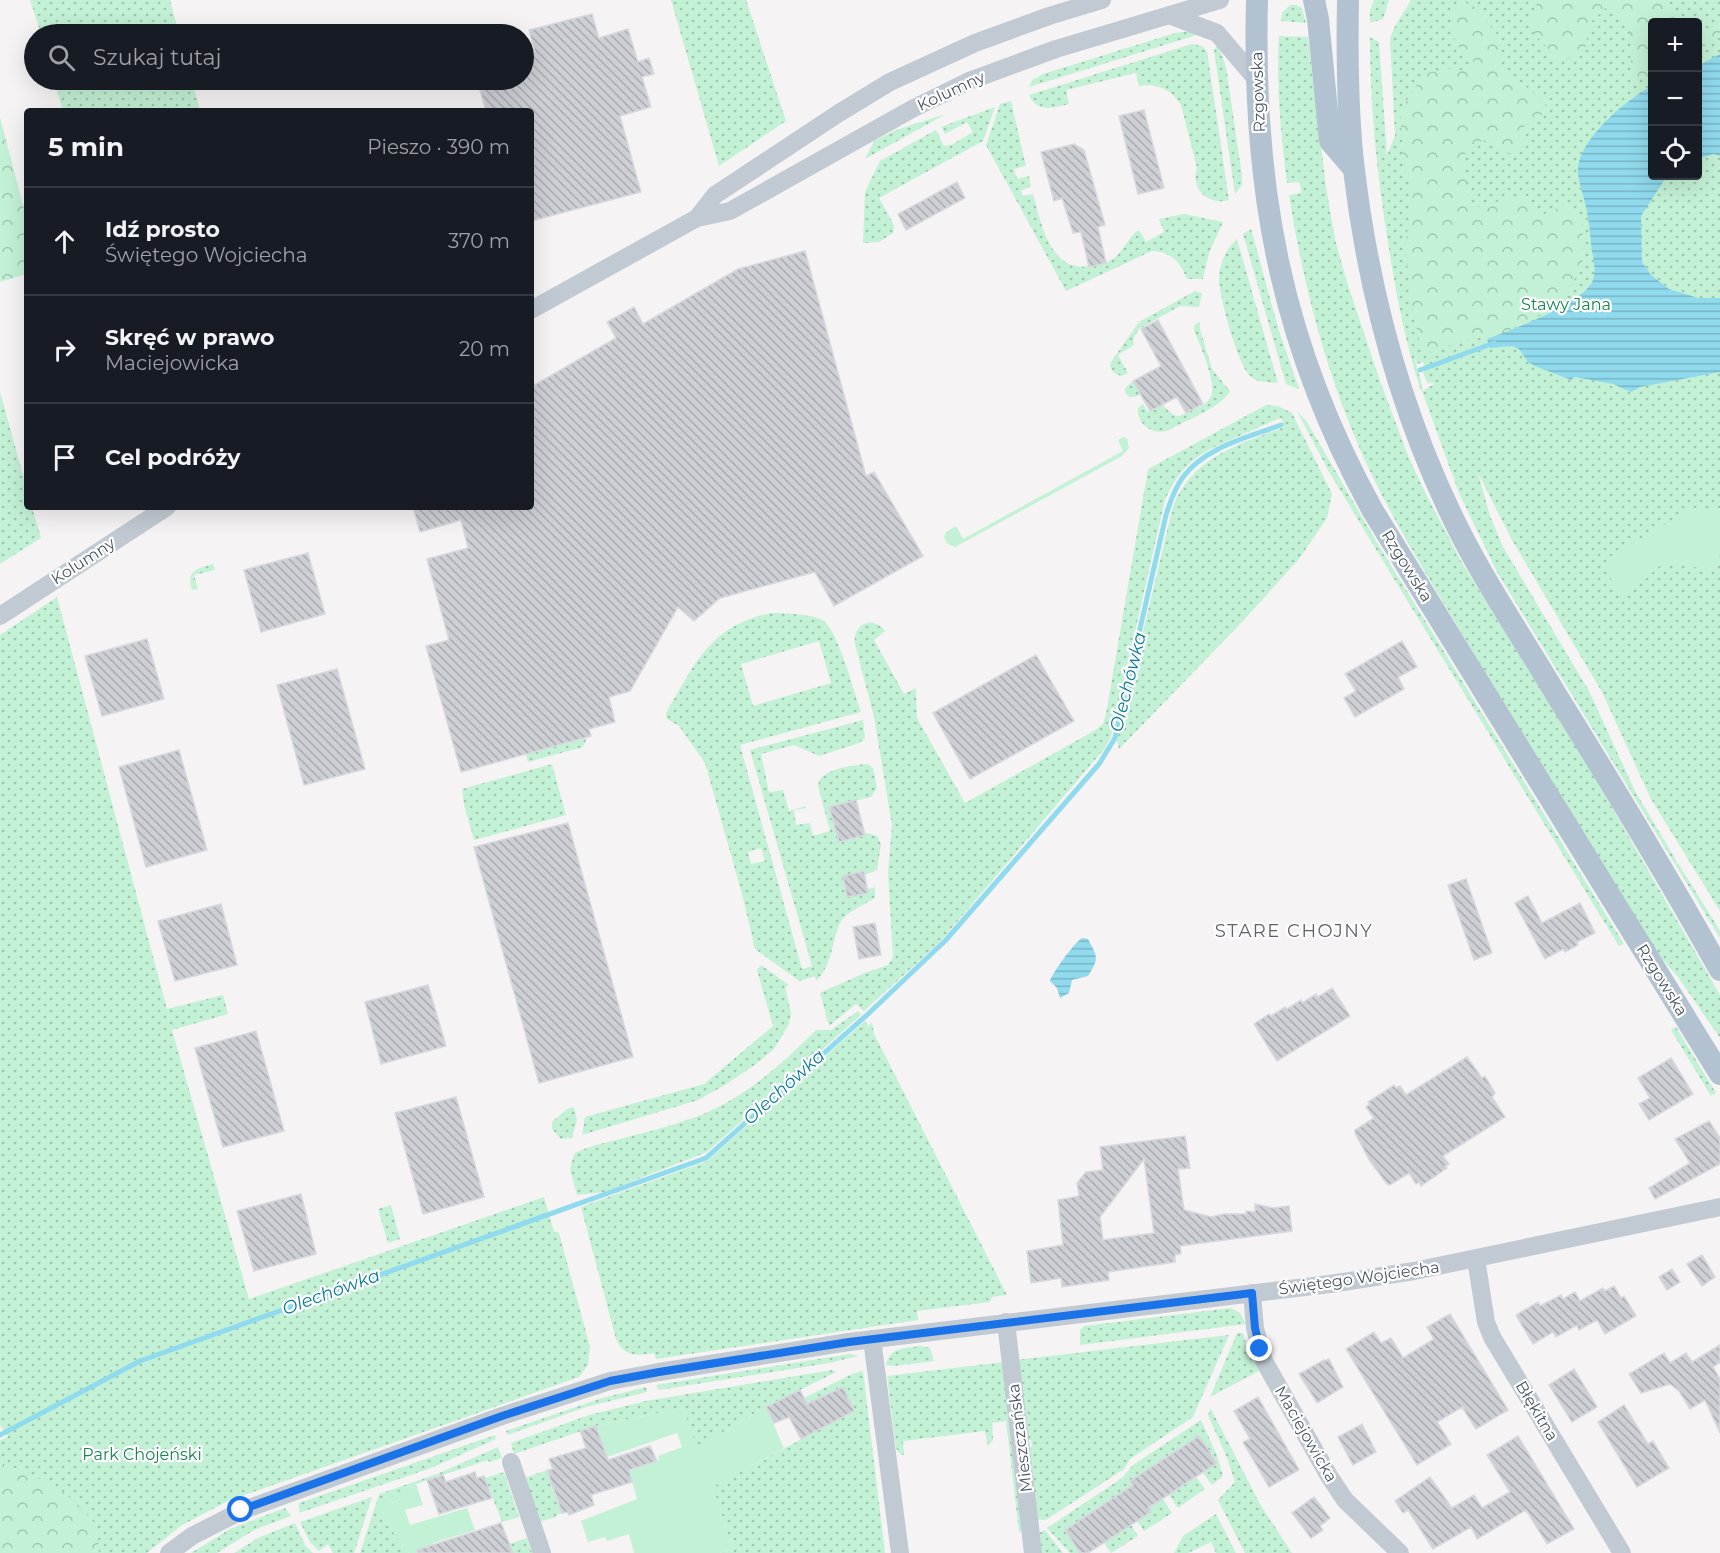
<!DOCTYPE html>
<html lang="pl">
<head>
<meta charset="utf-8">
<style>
  :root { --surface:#171b24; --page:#242831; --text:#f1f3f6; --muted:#9ea1a6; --line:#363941 }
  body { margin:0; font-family:Montserrat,sans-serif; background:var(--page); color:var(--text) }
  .controls { position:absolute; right:18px; top:18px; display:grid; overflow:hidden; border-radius:6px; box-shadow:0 6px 24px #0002 }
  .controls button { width:54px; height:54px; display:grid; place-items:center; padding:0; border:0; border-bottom:2px solid var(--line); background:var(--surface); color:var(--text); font:30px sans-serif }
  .stop { position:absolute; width:18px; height:18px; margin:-14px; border:4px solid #1a73e8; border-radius:50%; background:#fff }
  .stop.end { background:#1a73e8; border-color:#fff; box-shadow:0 2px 6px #0008 }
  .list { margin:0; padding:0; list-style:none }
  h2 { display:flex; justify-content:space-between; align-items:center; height:78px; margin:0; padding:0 24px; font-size:26px }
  h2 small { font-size:20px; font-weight:400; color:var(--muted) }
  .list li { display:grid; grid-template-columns:39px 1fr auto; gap:18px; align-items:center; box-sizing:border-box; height:108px; padding:0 24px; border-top:2px solid var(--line) }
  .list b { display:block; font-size:22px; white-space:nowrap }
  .list p { margin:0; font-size:20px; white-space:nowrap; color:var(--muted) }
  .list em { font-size:20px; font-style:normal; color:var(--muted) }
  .icon { flex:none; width:33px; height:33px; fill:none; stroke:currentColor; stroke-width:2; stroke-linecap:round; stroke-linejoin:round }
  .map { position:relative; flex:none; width:1720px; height:1553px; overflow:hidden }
  .search { position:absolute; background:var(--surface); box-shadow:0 6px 24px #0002; left:24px; top:24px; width:510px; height:66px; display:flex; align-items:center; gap:15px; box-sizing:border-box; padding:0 21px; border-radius:33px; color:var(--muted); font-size:22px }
  .panel { position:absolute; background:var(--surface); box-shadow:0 6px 24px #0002; left:24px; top:108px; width:510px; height:402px; border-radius:6px }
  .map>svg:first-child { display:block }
</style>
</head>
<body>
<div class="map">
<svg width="1720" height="1553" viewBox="0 0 1720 1553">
  <defs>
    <pattern id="grass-dots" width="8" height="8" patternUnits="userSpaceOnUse" patternTransform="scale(1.5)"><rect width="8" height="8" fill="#c3f1d5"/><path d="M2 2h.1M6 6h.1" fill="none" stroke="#a0c6b0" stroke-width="1.8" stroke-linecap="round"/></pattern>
    <pattern id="forest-crowns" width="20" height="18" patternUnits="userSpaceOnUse" patternTransform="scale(1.5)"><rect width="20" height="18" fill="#c3f1d5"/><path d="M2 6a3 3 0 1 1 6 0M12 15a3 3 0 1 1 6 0" fill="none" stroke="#a0c6b0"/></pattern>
    <pattern id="water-rules" width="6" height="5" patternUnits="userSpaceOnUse" patternTransform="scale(1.5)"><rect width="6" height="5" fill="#90daee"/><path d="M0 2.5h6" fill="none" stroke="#78b4c4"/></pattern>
    <pattern id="building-back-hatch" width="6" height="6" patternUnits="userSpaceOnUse" patternTransform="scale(1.5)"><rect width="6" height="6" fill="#cdcfd5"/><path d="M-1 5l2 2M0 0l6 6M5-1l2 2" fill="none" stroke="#a8abb0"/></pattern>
  </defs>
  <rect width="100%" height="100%" fill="#f5f3f3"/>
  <path fill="url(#grass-dots)" fill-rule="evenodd" d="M30,0H170L179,34H41Z
    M671,0H746L786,121L719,166Z
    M1374,0H1389L1383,19L1370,23V10Z
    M1411,0H1720V911L1651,799L1602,692L1512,540L1478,473L1490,516L1503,547L1589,691L1635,791L1676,860V864L1678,863L1720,931V938L1497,572L1459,493L1422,391L1434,384L1432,382L1428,384L1423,373L1426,369L1423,362L1417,364L1414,357L1423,388L1421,391C1405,342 1396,293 1388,243C1377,174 1370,107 1370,37L1379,42L1387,155L1395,136L1390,38L1394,28ZM1652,22H1698V176H1652Z
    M1290,5H1296L1302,8L1306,23L1281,21L1282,13Z
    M1190,31L1200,34L1029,87L1032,80L1043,74L1175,33Z
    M1279,36L1308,37L1326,187L1335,239L1346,279L1380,381L1409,458L1425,492L1461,561L1588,766L1720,995V1038L1678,977L1650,945C1591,848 1531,752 1474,654C1436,589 1394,525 1363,456C1326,373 1303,284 1289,195L1301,193L1300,182L1287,183C1281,138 1276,80 1279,36Z
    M1192,44L1202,46L1207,51L1229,200C1208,206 1190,189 1197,168L1181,105C1172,90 1157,83 1139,86L1136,73L1066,90L1069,104C1054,108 1037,113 1029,95Z
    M1217,45L1222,55L1226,67L1242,176V185L1235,194L1214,50Z
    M54,80H192L200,111H63Z
    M1011,101L1026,166L1014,169L1017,179L1029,176L1031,187L1021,190L1022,196L1033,194C1041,223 1050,273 1090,266C1098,265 1106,263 1113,259C1123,252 1127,239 1137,231H1140L1146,242L1164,232L1159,219L1184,214L1223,222L1209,253L1203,279H1187C1180,262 1172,252 1152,251L1066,291L986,145L1000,104Z
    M995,107L983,141L879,198L894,225L893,233L879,242L863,243L865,192L880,161L936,130L944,146L951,145L973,132L967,122L945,134L941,127Z
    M946,114L865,159L874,141L896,130Z
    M1251,229L1279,331L1299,389L1286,384L1243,234Z
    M1237,239L1278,383C1269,382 1258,383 1251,377C1238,367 1218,293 1219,276C1220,263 1227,247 1237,239Z
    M1195,291L1202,293L1199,307L1180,306L1139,329L1133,339L1134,345L1118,355L1128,373L1121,376L1114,373L1110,366L1111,362L1139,322Z
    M1200,322V329L1212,369L1230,391C1222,407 1185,421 1169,430C1154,436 1136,425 1138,408L1143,404L1148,412L1163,405C1174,416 1175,420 1190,411C1197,408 1206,405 1210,398C1219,386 1199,344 1194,330L1195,324Z
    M1133,381L1138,390L1148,385L1147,391C1138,396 1126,403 1125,388Z
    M0,392L27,489V507H32L41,538L0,564Z
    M1266,405L1278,406L1292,413L1332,494L1327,518L1299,559L1243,621L1119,749L1117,741L1173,506C1194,456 1238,445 1284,427L1281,418C1269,422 1258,428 1246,433C1204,452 1185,456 1165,500L1111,737L1105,748L939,943L864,1011L856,1004L829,1026L820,993L862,974L888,965L893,957L888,873L892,825L874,717L855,644C852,624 873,615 885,631L874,640L904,694L916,688L917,718L965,803L1094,731L1103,724L1106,714L1148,469Z
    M1297,411L1307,422L1376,541L1624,944L1619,946L1372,543L1328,470Z
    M213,564L215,570L194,575L198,589L192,590C186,570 196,569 213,564Z
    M57,597L167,1009L223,995L228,1014L172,1030L249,1299L544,1197L554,1231L559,1233L590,1347L588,1365L579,1377L228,1501L182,1525L147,1553H95L0,1491V1441L8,1436L0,1425V635Z
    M771,613C783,613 816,614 825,622C839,635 854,692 861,712L740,745L802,969L812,966L750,750L863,720L865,738L859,743L819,756L794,745L761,754L769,792L783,790L789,811L805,806L806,808L794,810L796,825L810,823L813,836L830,831L818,786C819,769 853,765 868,764L873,768L877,788L871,797L829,807L839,842L868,833L877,836L881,844L877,870L865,875L864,872L843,876L847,897L868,893V889L875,887V897C866,905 846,911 840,923C831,942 833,965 816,981L815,976L799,981L755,949L742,894L705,763L679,726L667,719L666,713C695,664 709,626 771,613ZM819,641L831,683L753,706L741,664ZM761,848L765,861L751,864L748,852Z
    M587,738L583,747L528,762L526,754Z
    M552,764L566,815L474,840L464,805L462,789Z
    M761,965L789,985L785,987L791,1013L789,1024L774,1049L756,1064L725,1085L698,1100L582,1135L585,1117L704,1084L773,1026L757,970Z
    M858,1011L861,1015L707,1152L605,1192L577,1195L570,1169L574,1154C586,1147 600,1144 613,1141C637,1134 661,1129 684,1121C737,1105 778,1068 816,1030H831Z
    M865,1021L868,1026L872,1022L874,1034L1007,1295L992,1297L990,1302L917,1311L918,1320L656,1359L654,1353C637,1356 624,1357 616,1339L581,1207L707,1161Z
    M1676,1027L1716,1093L1711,1096L1671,1030Z
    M574,1107L577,1120L572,1138L561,1139L552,1129V1122L567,1109Z
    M391,1205L400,1239L388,1243L378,1209Z
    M1231,1308L1240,1313L1246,1324L1080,1345V1330L1084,1326Z
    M1237,1333H1243L1248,1351L1259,1371L1210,1397Z
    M1229,1335L1193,1417L1130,1459L1124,1469L1052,1516L1046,1520L1035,1519L1026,1449L1032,1446L1031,1440H1025L1016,1360Z
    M921,1346L930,1348L934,1361L894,1366L886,1365C890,1347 905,1348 921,1346Z
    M850,1354L858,1356L829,1363L659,1390L656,1385Z
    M1004,1362L1025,1530L1019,1532L1006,1421L992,1423L993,1440L988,1446L985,1431L903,1441L904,1455C897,1454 896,1448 895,1442L887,1376Z
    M832,1370L836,1372L766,1407L696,1448L683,1408L596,1426L514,1454L511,1443L589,1415L646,1401Z
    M863,1371L885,1553H720L733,1549L712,1487L854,1411L843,1387L805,1423L804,1398L852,1374Z
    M646,1387L647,1392L586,1407L507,1435L506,1431L602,1398Z
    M1211,1409L1260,1504L1292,1553H1245L1218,1500L1235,1482L1227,1458L1208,1415Z
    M1201,1420L1217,1455L1223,1476L1212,1485L1203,1473L1217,1463L1199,1436L1131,1482L1133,1485L1065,1530L1080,1553H1070L1047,1528L1122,1478L1133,1465Z
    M495,1435L496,1439L431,1468L299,1513V1503Z
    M498,1447L502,1458L489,1462L488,1460L404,1488L382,1517L409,1553H360L379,1494L437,1474Z
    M547,1470L562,1513L556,1515V1517L539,1522L524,1478Z
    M504,1472L519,1517L502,1522L485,1478Z
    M1196,1477L1205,1489L1178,1508L1169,1495Z
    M372,1497L354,1553H333L328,1544L319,1551L310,1542L300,1522Z
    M1163,1499L1172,1513L1144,1531L1137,1521L1150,1512L1148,1508Z
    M285,1508L291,1516L254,1530L217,1553H191L230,1529Z
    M1216,1514L1236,1553H1216L1211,1542L1188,1553H1174L1183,1536Z
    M295,1523L305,1545L313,1553H234L258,1538Z
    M1131,1525L1138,1536L1111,1553L1104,1543Z
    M1045,1530L1063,1553H1040L1037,1534Z
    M527,1538L532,1553H513L509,1544Z"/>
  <path fill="url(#forest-crowns)" d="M1539,0H1667L1684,22H1652V75L1646,78H1635C1628,63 1633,59 1632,45C1632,30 1619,14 1607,7L1590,23L1585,50L1569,58L1557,59L1531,30L1530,18Z
    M1464,2L1475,7L1497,34L1502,67L1546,103L1543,114L1524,126L1521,150L1511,154L1483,140L1466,152L1463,163L1467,175L1469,209L1511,198L1523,199L1540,216L1562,206L1573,207L1581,215L1583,237L1581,270L1565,292L1543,313L1504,333L1462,341L1431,352L1421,348L1412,308L1405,247L1413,194L1404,165L1400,111L1424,74L1446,68L1469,72L1474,62C1450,42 1452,37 1453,6Z
    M1720,24V37L1698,50V30L1712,28Z
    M0,117L27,220V274L0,282Z
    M0,1462L52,1484L77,1503L97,1526L99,1553H0Z"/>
  <path fill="#c3f1d5" d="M1123,437L1127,438L1129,448L1122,456L955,547L948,544L944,538L946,532L956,526L963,539L1123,451L1118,440Z
    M1693,508L1720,511V554L1715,569L1662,564L1626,596L1620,595C1612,583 1605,571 1609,557Z
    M766,1407L784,1448L713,1487L733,1549L720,1553H634L629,1534L607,1541L605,1537L588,1542L581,1521L637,1499L629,1471L659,1460L658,1456L682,1447L677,1433L607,1457L596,1426L683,1408L697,1447Z
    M416,1484L423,1505L405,1510L410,1525L467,1508L475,1530L433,1543L436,1553H409L382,1517L377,1508L404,1488Z"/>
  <path fill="url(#water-rules)" d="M1720,54V156L1713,154L1698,159V66Z
    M1652,86V176H1667L1641,216L1642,262L1651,275L1669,289L1698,298H1720V372L1640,387L1631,392L1613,384L1575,377L1571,380L1535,366L1528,362L1519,349L1512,346L1490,348L1487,339C1510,330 1584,304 1593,280C1597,270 1592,254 1591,244C1590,233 1589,223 1587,212C1585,199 1579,186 1578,172C1577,140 1626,100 1652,86Z
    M1082,938L1088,939C1098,958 1099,958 1088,976L1072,980L1069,993L1060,998L1057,988L1050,981C1053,972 1074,943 1082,938Z"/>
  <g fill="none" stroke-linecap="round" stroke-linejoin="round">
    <path stroke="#90daee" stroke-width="5" d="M1420,370L1494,343
      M0,1435L140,1361L706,1158L868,1014L945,941L1099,764L1115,738L1166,515C1170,502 1175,488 1183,477C1205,447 1249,437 1281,425"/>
  </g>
  <path fill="url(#building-back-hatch)" stroke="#d7d9de" stroke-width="1.5" fill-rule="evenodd" d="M592,14L599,38L628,29L638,62L649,58L654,74L642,77L651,107L620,116L641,192L531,221V111H486L477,80H524V55L535,52L529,30Z
    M1144,110L1164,188L1138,194L1119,116Z
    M1074,144L1084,150L1105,225L1098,227L1106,263L1089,267L1081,232L1073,233L1062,198L1054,201L1041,152Z
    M957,182L965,198L906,230L898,214Z
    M805,251L866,476L874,472L923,556L834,606L815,572L720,598L694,621L678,607L630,691L609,697L615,722L589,729L591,736L461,772L426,646L449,640L427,559L468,548L461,520L420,532L413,507H531V387L616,338L607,322L634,307L643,324L738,269Z
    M1158,320L1203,404L1186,413L1177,397L1150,411L1133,381L1161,366L1141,329Z
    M308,553L325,614L261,632L244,570Z
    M147,639L164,699L102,716L85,656Z
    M1402,641L1417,667L1398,677L1404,689L1355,717L1344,698L1356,691L1345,674Z
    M1036,655L1074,721L970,779L933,713Z
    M337,669L365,769L304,785L277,685Z
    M179,750L207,850L146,867L119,767Z
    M856,800L865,835L839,842L829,807Z
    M568,823L633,1057L539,1083L474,847Z
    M864,871L868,893L847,897L843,876Z
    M1466,879L1492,953L1474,960L1448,885Z
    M1528,896L1542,923L1580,903L1595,933L1577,942L1578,945L1565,952L1563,949L1545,959L1515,903Z
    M221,904L237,965L175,981L158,921Z
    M875,923L881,955L859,959L853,927Z
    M428,985L446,1046L381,1064L365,1002Z
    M1332,988L1350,1016L1277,1061L1254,1024L1269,1014L1271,1016L1285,1007L1287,1009L1301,1000L1302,1003L1316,994L1318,997Z
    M256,1031L284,1131L223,1147L195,1048Z
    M1467,1057L1482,1078L1485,1076L1495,1093L1492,1097L1505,1117L1443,1156L1449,1164L1445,1166L1447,1168L1421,1186L1419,1182L1416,1184L1409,1173L1390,1185L1387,1184L1370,1161L1355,1133V1130L1374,1118L1366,1107L1370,1104L1368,1102L1394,1085L1396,1088L1400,1086L1406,1095Z
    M1671,1058L1693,1094L1649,1120L1639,1104L1650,1098L1638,1078Z
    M456,1097L484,1197L423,1214L395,1113Z
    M1709,1121L1720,1138V1164L1655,1199L1649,1188L1690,1163L1675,1139Z
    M1185,1136L1190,1168L1178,1169L1184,1210L1211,1217L1223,1214H1246V1211L1255,1212V1204L1273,1208L1289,1206L1292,1231L1180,1246L1181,1254L1175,1255V1262L1108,1272L1109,1280L1062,1287L1061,1278L1031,1283L1027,1251L1063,1245L1058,1200L1079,1196L1077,1183L1086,1172L1103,1170L1100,1147ZM1144,1159L1154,1233L1103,1240L1100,1217Z
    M301,1194L316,1254L254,1271L237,1211Z
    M1702,1255L1715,1277L1702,1286L1687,1264Z
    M1672,1269L1680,1282L1667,1290L1659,1277Z
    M1614,1286L1621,1298L1624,1296L1636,1316L1605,1334L1597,1320L1579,1330L1577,1325L1556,1337L1553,1332L1533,1344L1516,1315L1538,1302L1540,1306L1561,1295L1563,1299L1575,1292L1580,1301L1603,1288L1605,1291Z
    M1450,1314L1508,1410L1476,1429L1462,1407L1437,1422L1451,1444L1417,1465L1346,1349L1374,1332L1381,1343L1391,1338L1403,1358L1434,1339L1427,1327Z
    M1720,1345V1362L1713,1367L1720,1379V1433L1705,1400L1690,1409L1679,1391L1670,1384L1641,1393L1629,1374L1664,1353L1670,1363L1686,1353L1692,1362Z
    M1329,1359L1343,1387L1317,1403L1299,1374L1324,1360L1325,1361Z
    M1574,1369L1597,1407L1572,1422L1549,1385Z
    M843,1387L854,1411L801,1439L789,1417L774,1423L766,1407L800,1390L807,1404Z
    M1258,1397L1299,1470L1269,1487L1243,1442L1250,1439L1234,1411Z
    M1624,1405L1648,1444L1653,1441L1669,1468L1637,1487L1598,1422Z
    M1362,1424L1376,1452L1353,1465L1338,1437Z
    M596,1426L608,1460L650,1446L657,1461L629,1470L632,1482L591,1495L594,1505L569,1515L568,1512L562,1513L547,1470L553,1469L549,1459L586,1448L580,1431Z
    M1199,1436L1217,1463L1148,1508L1151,1512L1134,1523L1088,1553H1080L1065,1530L1133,1485L1130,1481Z
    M1518,1436L1574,1529L1547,1544L1526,1510L1477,1539L1471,1527L1433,1549L1408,1510L1403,1513L1395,1501L1430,1477L1452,1508L1474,1495L1482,1508L1510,1492L1487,1455Z
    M475,1472L477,1478L484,1476L492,1498L439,1514L427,1480L443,1475L446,1482Z
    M1314,1497L1330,1518L1320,1526L1323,1530L1311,1538L1292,1513Z
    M501,1523L513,1553H418L417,1550Z"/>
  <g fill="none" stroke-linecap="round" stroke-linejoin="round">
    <path stroke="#c1cad2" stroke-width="18" d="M1169,15L1217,33L1256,79
      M697,218L715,195L839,113L890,82L975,43L1049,16L1102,0
      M531,310L697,218L730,211L912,109L969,81L1056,49L1220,0
      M0,616L167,507
      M1476,1259L1486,1322L1492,1337L1622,1553
      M1252,1293L1255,1328L1264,1361L1329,1476L1345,1500L1400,1553
      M1006,1322L1033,1553
      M872,1339L900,1553
      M511,1462L542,1553
      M169,1553L192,1536L241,1511L502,1416L610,1381L659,1372L849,1342L1330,1284L1414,1271L1720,1207"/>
    <path stroke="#b3c2d1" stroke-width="22" d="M1257,0C1252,188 1281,345 1373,511L1720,1074
      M1314,0L1318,19L1330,141L1354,169
      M1348,0C1347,56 1347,114 1354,170C1368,287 1399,405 1450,512C1480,576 1521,635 1557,696C1613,786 1668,877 1720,970"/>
  </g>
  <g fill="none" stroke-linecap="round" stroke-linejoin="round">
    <path stroke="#1a73e8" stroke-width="8" d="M241,1510L502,1416L610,1381L659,1372L849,1342L1252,1293L1255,1328L1260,1349"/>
  </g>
  <g text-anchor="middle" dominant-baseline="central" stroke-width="4.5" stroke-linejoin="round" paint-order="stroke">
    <g font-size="16" fill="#4a5661" stroke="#fff">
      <text transform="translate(951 91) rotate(-25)">Kolumny</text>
      <text transform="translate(1258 92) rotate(-92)">Rzgowska</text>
      <text transform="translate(83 561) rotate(-33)">Kolumny</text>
      <text transform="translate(1407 566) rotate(58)">Rzgowska</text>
      <text transform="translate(1662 980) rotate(58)">Rzgowska</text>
      <text transform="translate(1359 1278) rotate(-8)">Świętego Wojciecha</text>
      <text transform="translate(1537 1411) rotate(59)">Błękitna</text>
      <text transform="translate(1306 1434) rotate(60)">Maciejowicka</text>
      <text transform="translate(1020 1438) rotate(-97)">Mieszczańska</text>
    </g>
    <g font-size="16" fill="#17864f" stroke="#fff">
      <text x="1566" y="304">Stawy Jana</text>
      <text x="142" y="1454">Park Chojeński</text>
    </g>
    <g font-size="18" font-style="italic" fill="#0c7c9b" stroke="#fff">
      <text transform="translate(1128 682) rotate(-76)">Olechówka</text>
      <text transform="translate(784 1087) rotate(-42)">Olechówka</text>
      <text transform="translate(331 1292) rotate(-20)">Olechówka</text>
    </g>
    <g font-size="18" letter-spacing="1.5" fill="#5f6368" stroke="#fff">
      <text x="1294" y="931">STARE CHOJNY</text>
    </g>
  </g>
</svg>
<div class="controls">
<button>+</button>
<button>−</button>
<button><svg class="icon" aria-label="locate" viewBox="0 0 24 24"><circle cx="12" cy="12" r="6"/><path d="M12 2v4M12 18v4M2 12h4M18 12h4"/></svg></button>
</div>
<div class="stop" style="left:241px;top:1510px"></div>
<div class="stop end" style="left:1260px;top:1349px"></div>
<div class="search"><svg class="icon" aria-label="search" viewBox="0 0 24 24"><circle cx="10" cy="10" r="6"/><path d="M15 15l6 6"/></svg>Szukaj tutaj</div>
<section class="panel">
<h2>5 min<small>Pieszo · 390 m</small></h2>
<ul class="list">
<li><svg class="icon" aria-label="ahead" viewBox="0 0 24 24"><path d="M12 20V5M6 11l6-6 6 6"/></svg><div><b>Idź prosto</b><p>Świętego Wojciecha</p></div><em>370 m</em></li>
<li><svg class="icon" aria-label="right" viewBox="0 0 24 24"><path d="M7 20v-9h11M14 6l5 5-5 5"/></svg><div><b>Skręć w prawo</b><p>Maciejowicka</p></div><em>20 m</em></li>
<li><svg class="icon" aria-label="arrive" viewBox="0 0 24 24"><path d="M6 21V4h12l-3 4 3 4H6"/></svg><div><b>Cel podróży</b></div></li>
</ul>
</section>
</div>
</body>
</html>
